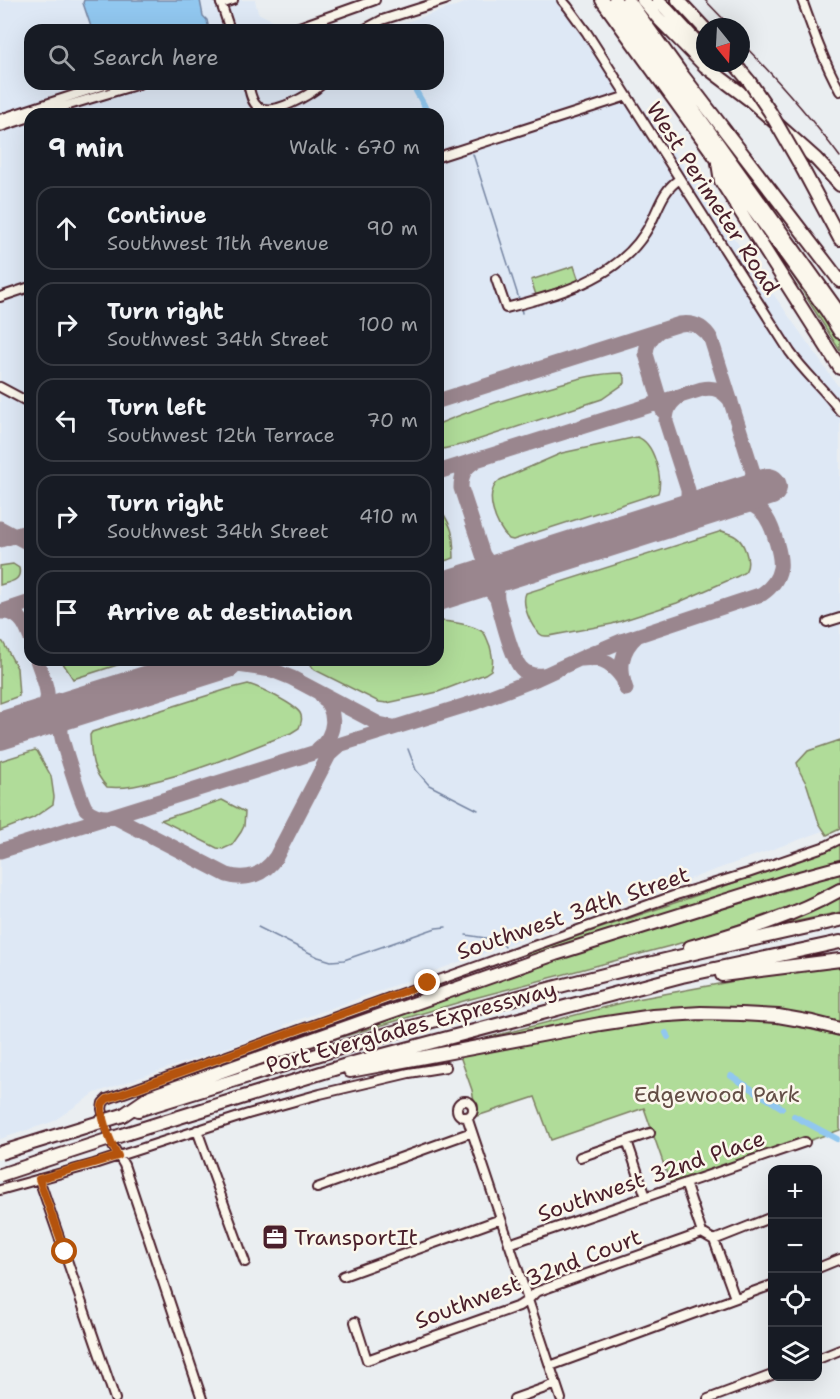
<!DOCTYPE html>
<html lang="en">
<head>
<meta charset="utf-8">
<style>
  :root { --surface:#171b24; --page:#20242c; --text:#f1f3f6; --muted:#9ea1a6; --line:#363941 }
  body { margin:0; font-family:"Shantell Sans",sans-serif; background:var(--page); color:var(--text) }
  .controls { position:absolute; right:18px; bottom:18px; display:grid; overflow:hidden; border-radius:12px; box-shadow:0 6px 24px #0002 }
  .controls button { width:54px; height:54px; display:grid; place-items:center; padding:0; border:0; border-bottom:2px solid var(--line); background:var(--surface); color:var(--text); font:30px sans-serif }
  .compass { position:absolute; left:696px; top:18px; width:54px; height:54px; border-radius:50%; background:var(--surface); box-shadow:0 6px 24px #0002; rotate:162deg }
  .stop { position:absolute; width:18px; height:18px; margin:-14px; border:4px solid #b45309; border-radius:50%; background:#fff }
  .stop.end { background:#b45309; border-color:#fff; box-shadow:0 2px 6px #0008 }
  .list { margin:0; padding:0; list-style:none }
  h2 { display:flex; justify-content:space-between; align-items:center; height:78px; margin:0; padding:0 24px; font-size:26px }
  h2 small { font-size:20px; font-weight:400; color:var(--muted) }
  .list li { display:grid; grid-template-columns:39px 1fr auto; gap:18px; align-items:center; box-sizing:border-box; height:84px; margin:0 12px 12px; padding:0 12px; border:2px solid var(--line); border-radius:18px }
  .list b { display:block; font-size:22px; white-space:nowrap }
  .list p { margin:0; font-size:20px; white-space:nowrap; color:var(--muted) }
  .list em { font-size:20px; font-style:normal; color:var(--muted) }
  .icon { flex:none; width:33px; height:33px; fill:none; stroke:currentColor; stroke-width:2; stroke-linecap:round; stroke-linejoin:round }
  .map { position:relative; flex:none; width:840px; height:1399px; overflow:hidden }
  .search { position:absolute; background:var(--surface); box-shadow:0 6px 24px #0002; left:24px; top:24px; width:420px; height:66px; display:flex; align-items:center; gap:15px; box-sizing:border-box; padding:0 21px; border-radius:18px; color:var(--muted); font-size:22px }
  .panel { position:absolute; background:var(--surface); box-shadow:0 6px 24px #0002; left:24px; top:108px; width:420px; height:558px; border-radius:18px }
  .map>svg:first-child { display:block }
</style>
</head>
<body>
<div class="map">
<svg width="840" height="1399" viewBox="0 0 840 1399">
  <rect width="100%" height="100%" fill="#eaeef1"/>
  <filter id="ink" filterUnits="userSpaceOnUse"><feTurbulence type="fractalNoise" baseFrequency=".0167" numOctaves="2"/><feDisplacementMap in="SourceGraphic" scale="12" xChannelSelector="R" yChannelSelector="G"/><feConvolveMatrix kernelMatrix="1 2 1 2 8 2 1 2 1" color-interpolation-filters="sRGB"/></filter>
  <g filter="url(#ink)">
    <path fill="#dee8f5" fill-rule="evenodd" d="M0,0H255L258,13L292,30H30V84H438V30H382L474,0H567L840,389V825L284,1025V1028L95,1093L52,1122L0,1139ZM30,114H438V660H30Z"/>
    <path fill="#b0dc99" stroke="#7d7e62" stroke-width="1.5" d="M778,252L840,337V351Z
      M574,266L579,281L536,295L531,280Z
      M622,373L625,378V383L602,399L465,444L438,450V424C474,409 511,397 549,387C574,380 595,373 622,373Z
      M637,437C654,442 663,478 658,493L513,540L509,539C496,526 482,493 500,480L562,453Z
      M441,510C454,530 453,534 454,558L438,563V512Z
      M722,531C726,533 732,534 736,537C744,542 751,561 746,570C745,573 741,574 738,576L677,603L612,624L549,636C545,636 543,637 540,634C531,627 521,604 526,593Z
      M13,564L19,568C22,581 10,582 0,585V566Z
      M438,621C450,621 475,625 484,633C487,637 488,642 490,646C492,655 494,661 491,670L485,674L438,692L387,703L379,702L315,670L312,667L311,664L317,660H438Z
      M0,641L3,642L17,668L19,696L0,703Z
      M61,660H133L73,679Z
      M248,684C259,687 294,704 300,713C303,718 301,723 299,728L291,733C248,749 207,768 163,779C144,784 127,789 107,787C92,771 91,757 90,735L92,732L228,689Z
      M840,740V829L827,835L819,823L807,785L800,772L797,763L808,751Z
      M35,750L37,751L51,776L54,797L53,804L33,818L0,831V761Z
      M222,800L245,812L244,826L241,832L232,845L223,849L217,848L161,820Z
      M840,843V882L801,902L726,929L674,945L467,1000L325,1042L324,1040L476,986L638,933L794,888L793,874L528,957L526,956L531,952L733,883Z
      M840,896V912L775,926Z
      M840,965V1022L832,1020L827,1021C795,1015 761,1007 728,1007C644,1006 561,1025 479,1040L637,999L751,978Z
      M710,1018L781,1023L840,1036V1130L672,1188L644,1108L551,1140L535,1097L477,1116L472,1090L460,1056L650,1022Z"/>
    <path fill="#91c7ef" stroke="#7584a1" stroke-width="1.5" d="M84,0H200L203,16L207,20L209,30H92L83,3Z"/>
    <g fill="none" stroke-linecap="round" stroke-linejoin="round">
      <path stroke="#7584a1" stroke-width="1.5" d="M473,154L519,299
        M521,308L522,313
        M408,749L416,770L429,785L478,810
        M258,927L318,957L331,961L344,960L436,928L446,927
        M466,935L492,939L503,944L505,947"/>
      <path stroke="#91c7ef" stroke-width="6" d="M412,84L424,105L428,114
        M438,140V141
        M666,1033L668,1037
        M731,1076L782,1108
        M794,1116L837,1139"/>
      <path stroke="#9a868e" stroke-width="15" d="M659,331C651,337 646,344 646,354L663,411
        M438,401L680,324C694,322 704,327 711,339L753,472C751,488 743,494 728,499
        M474,462C464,468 461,476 461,488L483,555L487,561L499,568L507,569L521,566
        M438,472L702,389C715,386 723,391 731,401
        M670,519C682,512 689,504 688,490L666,422C666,410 670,402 680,396
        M0,528L30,544
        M0,540L30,531
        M516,568C502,575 495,583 497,599C501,614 512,659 521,668C527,675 535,676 543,675
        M464,584C480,583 488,584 497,599
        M0,612C18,611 25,622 30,637
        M0,612L30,602
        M581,659C599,656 613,664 623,679
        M208,665H238L272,670L292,678L379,724L393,727
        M167,678L176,670L180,660
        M626,689C619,669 620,651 637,636
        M74,708C67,715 60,722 61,732C61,740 82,804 86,809C92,815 100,817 108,817
        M34,721C57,700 45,685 37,660
        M318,749C336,735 338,712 321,695
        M113,816L227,875C247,881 264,875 276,857L329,755L340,745
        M0,851L476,702L536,679L586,656L624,640L762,594C771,588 778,579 780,568C782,557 773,528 767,519C764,513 759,509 754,506C741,499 730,501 717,504"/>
      <path stroke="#9a868e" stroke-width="38" d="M438,592L768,487
        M0,731L225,660"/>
      <g stroke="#4a1f2b" stroke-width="12">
        <path id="minor" d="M220,0L230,30
          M562,0L568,7L587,33L790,352C805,373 825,390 840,411
          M802,0C813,31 824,62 840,91
          M221,4L233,0
          M291,30L375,0
          M363,30L382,20L445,0
          M248,84C250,91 251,101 257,106C272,118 311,94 322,84
          M39,114L139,84
          M0,119L108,84
          M0,127L30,117
          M438,157L627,96
          M496,279L506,308C556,295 615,280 645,233C658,214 660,191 680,179
          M0,297L30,287
          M0,387L30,403
          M827,622L840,618
          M457 1109a8 8 0 1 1 16 0a8 8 0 1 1-16 0Z
          M467,1117L561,1399
          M197,1130L245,1262
          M627,1141L646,1197
          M580,1157L650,1133
          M39,1179L115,1399
          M685,1183L702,1233L714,1240L735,1298
          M317,1188L472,1132
          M0,1190L94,1164L248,1114L320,1094L409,1073L446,1067
          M714,1240L772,1217
          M509,1244L805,1142
          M818,1268L840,1259
          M343,1276L501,1219
          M355,1322L367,1360L519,1306L528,1300L536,1292L702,1233
          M818,1359L840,1350
          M550,1366L772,1285
          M202,1399L124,1165L111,1143L102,1109L103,1103L107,1099L676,895L748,873L826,846L840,839
          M514,1399L556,1384
          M708,1399L772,1375"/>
      </g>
      <g stroke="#4a1f2b" stroke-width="16">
        <path id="highway" d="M602,0L827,311L840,332
          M615,0L840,314
          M628,0L683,76L840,281
          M643,0L658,18L705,66L750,100L816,159L840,185
          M658,0L705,51
          M678,0L705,29
          M734,63L749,81
          M718,163L721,181L840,368
          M801,166L840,239
          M690,947C741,932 794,916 840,890
          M722,975L840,960
          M350,1071L600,1024L653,1016L701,1013L741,1014L778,1016L812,1022L840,1029
          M138,1110C267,1070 396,1030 526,995C630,967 735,943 840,920
          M123,1115L151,1096L555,954L788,881L840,867
          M128,1133L353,1063L682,976L840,942"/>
      </g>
      <use href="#minor" stroke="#fbf7ec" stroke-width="8"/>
      <use href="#highway" stroke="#fbf7ec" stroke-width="12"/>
      <path stroke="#4a1f2b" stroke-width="1.5" d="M705,0L731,27
        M741,42C776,78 810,116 840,157"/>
      <g stroke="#4a1f2b" stroke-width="16" stroke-linecap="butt">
        <path id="highway-bridge" d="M749,81L770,112L801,166
          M0,1153L123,1115
          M0,1175L128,1133"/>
      </g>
      <use href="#highway-bridge" stroke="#fbf7ec" stroke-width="12"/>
    </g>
  </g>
  <g fill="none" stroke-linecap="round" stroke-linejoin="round" filter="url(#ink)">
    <path stroke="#b45309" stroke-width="8" d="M65,1252L39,1179L118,1156C112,1145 101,1121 102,1108C102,1103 103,1103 107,1099L428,983"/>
  </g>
  <defs>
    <g id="office-square" transform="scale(1.35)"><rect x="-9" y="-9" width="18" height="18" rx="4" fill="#4a1f2b" stroke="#fbf7ec"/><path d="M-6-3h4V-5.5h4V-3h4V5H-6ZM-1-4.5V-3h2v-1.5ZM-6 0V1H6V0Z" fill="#fff"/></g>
  </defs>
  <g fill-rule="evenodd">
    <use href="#office-square" x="275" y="1237"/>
  </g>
  <g text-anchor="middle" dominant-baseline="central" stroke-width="5" stroke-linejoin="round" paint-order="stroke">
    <g font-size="22" fill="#4a1f2b" stroke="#fbf7ec">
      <text transform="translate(713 198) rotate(57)">West Perimeter Road</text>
      <text transform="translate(573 913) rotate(-19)">Southwest 34th Street</text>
      <text transform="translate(411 1027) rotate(-15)">Port Everglades Expressway</text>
      <text transform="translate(651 1176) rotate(-19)">Southwest 32nd Place</text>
      <text transform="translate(528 1279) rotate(-21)">Southwest 32nd Court</text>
    </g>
    <g font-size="22" fill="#644e46" stroke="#fbf7ec">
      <text x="717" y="1094">Edgewood Park</text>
    </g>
    <g font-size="22" fill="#4a1f2b" stroke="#fbf7ec" text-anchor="start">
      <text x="294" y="1237">TransportIt</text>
    </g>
  </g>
</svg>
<div class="controls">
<button>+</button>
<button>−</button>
<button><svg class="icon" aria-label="locate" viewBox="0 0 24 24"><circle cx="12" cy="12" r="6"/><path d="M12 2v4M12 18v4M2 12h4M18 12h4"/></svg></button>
<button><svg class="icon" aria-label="layers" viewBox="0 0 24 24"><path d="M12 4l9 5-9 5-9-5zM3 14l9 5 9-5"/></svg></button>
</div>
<svg class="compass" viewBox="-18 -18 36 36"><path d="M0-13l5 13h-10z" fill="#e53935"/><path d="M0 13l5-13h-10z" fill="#9ea1a6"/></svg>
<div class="stop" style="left:65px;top:1252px"></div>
<div class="stop end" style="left:428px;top:983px"></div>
<div class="search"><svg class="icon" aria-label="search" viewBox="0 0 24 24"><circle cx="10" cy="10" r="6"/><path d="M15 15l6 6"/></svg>Search here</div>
<section class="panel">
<h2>9 min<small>Walk · 670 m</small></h2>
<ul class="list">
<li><svg class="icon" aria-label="ahead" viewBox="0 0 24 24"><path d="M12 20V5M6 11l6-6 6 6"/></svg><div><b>Continue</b><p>Southwest 11th Avenue</p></div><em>90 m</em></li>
<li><svg class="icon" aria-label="right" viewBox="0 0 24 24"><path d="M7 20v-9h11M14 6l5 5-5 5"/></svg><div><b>Turn right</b><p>Southwest 34th Street</p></div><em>100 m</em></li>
<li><svg class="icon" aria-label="left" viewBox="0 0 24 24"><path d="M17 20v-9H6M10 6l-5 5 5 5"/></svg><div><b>Turn left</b><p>Southwest 12th Terrace</p></div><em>70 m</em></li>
<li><svg class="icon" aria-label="right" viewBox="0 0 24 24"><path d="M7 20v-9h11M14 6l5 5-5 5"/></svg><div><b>Turn right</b><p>Southwest 34th Street</p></div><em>410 m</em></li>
<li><svg class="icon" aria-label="arrive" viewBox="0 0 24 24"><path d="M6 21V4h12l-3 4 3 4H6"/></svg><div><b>Arrive at destination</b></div></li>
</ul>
</section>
</div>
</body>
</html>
